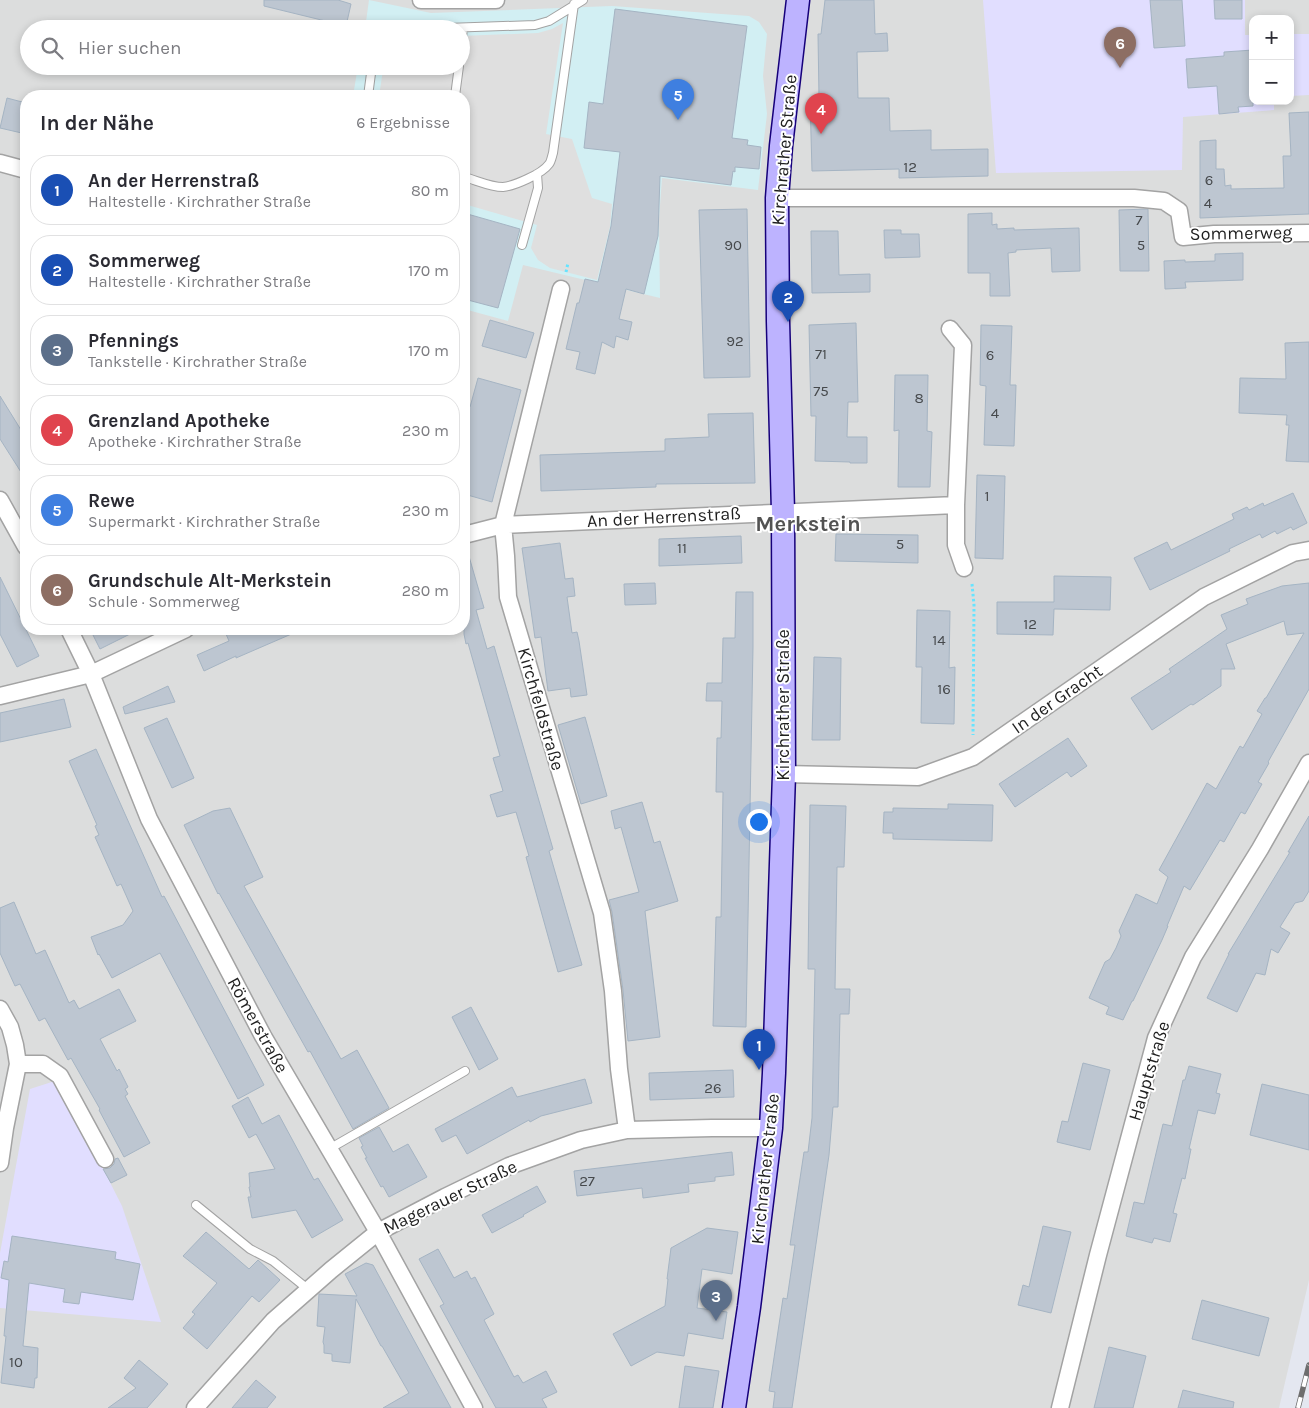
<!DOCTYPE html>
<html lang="de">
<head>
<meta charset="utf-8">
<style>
  :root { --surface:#fff; --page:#f2f2f3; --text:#2b2b33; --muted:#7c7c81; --line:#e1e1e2; --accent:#111827 }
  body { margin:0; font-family:Karla,sans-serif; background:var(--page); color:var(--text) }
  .controls { position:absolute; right:15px; top:15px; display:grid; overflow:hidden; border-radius:10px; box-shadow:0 2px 8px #0003 }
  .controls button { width:45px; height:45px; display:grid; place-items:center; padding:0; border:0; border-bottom:1px solid var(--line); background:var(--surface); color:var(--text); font:25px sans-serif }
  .you { position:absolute; left:758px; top:821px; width:18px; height:18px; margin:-12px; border:4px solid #fff; border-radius:50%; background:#1a73e8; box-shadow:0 0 0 8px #1a73e833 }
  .badge { display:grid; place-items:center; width:32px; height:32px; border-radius:50%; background:var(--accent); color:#fff; font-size:16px; font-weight:700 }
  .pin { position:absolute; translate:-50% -41px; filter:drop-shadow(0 1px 2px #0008) }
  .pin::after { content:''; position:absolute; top:26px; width:18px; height:15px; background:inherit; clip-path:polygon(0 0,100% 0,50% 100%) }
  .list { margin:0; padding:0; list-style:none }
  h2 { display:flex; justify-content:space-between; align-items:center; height:65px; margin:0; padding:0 20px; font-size:21px }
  h2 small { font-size:16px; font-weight:400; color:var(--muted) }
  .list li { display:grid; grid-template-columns:32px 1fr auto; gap:15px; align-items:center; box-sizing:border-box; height:70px; margin:0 10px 10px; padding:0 10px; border:1px solid var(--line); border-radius:20px }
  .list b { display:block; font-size:19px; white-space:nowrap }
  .list p { margin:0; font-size:16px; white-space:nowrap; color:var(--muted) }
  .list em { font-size:16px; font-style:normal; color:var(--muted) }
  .icon { flex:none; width:28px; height:28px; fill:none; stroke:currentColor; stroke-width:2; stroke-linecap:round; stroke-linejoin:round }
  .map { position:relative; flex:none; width:1309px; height:1408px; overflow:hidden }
  .search { position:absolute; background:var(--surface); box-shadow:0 2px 8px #0003; left:20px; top:20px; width:450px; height:55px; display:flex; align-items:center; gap:12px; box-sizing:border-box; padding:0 18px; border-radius:28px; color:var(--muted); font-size:19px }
  .panel { position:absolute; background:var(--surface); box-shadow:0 2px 8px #0003; left:20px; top:90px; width:450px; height:545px; border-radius:20px }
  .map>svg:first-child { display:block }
</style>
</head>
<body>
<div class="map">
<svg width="1309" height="1408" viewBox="0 0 1309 1408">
  <rect width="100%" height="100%" fill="#e4e7f0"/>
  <path fill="#dcdddd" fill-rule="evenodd" d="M0,0H1309V1280L1279,1408H0ZM1253,19H1290V101H1253ZM29,29H461V66H29ZM26,96H464V629H26Z"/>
  <path fill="#d2eff3" d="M369,0L431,13L612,6L749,16L759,22L767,34L763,76L767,114L758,190L662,178L659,219L660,298L523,265L508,321L464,309V96H353L358,66H461V29H365Z"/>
  <path fill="#e1deff" d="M983,0H1245V35H1253V101H1274V110L1183,117L1182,170L996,173Z
    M1290,34H1309V95L1290,96Z
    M58,1080L122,1206L161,1322L0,1308V1253L30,1089Z"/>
  <path fill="#dfdfdf" d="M563,23L546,134L572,139L592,198L612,204L610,227L597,280L550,268L538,260L531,248L537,225L464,204V96H379L383,70L385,66H461V36L538,33L552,29Z"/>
  <path fill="#bdc6d1" stroke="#a5b4c3" d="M264,0H338L351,4L346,26L264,6Z
    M825,0H874L875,34L887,33L888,51L857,52L858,98H889L890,131L931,130V150L988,149V176L899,178V169L812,171L810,99L819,98L818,34H821Z
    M1150,0H1182L1185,46L1154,48Z
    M1214,0H1242V19H1215Z
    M615,9L747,26L732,138L748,140L747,145L761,147L759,169L735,167V172L733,171L731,185L660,176L658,236L644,294L626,289L619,319L632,322L628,340L616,336L614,348L602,342L595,374L576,369L580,352L566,349L577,303H579L585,279L598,282L611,226L620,152L584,148L589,102L603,104Z
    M1253,50V106L1238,107L1239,112L1219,114L1217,86L1188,88L1186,59L1224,56V52Z
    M7,98L26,103V134L0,128Z
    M1309,112V214L1200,218V141L1216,140V169H1224L1225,186L1231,185V189L1284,188L1283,156H1291L1289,113Z
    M747,209L750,377L704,378L699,210Z
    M1148,209L1149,271H1120L1119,210Z
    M464,213L520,229L498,308L464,299Z
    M992,213V225L997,224V229L1014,228V230L1079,228L1080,271L1052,272L1051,248L1016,250V252L1008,253L1010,296H990V273H968V214Z
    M884,230H901V234H919L920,257L885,258Z
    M811,231H838L839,275L870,274V292L812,293Z
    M1243,253V280L1185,282L1186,288L1165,289L1164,261L1185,260V262L1215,261V254Z
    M490,320L534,333L526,358L482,346Z
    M856,323L858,402H848L847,437H867V463H850V462L815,461L816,416H811L809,325Z
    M981,325L1012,326L1010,385H1016L1014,446L984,445L986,386L980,385Z
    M1309,342V462L1286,461L1289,425H1286L1287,415L1239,413L1240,378L1286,379L1285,343Z
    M895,375H928L927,431L932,432L930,487H898L899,430L894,431Z
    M478,378L521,390L492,502L464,494V405L470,407Z
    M0,396L26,438V480L0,439Z
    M753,413L755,483L656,484V487L541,491L540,455L665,451V439L709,437L708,414Z
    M977,475L1005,476L1003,559L975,558Z
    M1293,493L1307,523L1293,530L1291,527L1277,534L1275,531L1262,538L1260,534L1229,549L1230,551L1150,590L1134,558L1167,542L1171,550L1234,519L1232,514L1247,507L1249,510L1263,503L1264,506Z
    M836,534L918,535V563L835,561Z
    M741,536L742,563L659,566V539Z
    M560,543L565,579L573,578L575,596L567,597L572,633L577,632L579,641L587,695L571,697L570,688L548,691L541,637L535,638L522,548Z
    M468,553L484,608L476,610L487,649L494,646L553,849L549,851L582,965L558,972L526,857L529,856L516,812L497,817L490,795L503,791L493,758L500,756L468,643L466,644L464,634V554Z
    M1054,576L1111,577L1110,610L1054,609L1053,635L997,634V602H1054Z
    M0,577L39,656L17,667L0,634Z
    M655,583L656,604L625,605L624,584Z
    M1309,583V689L1268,762L1269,763L1258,782L1262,784L1245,814L1241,812L1224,842L1220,840L1190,890L1184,886L1167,926H1168L1162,940L1133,1001H1132L1123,1020L1106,1014L1109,1007L1089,998L1105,962L1110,959L1116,948L1121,936L1119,931L1136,894L1157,904L1168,877L1159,870L1207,783L1216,789L1240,746L1243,748L1262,714L1257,711L1265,698H1266L1304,633L1287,635L1284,621L1226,644L1235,669H1221V686L1193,705L1191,704L1152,730L1131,698L1171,672L1169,669L1227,629L1221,615L1248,604L1246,599L1282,586Z
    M736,592H753V647L746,1027L713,1026L716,917H721L723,792H716L717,738H721L722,701H706L707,683H722L723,638H735Z
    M917,610L950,611L949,668L955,667L954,724L921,723L922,667H916Z
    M90,629H140L100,649Z
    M237,629H303L236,658V656L204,671L197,655L229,641L226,634Z
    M814,657L841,658L840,740H812Z
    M168,686L175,702L125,714L123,707Z
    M64,699L71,727L0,742V713Z
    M585,717L607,796L581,804L558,725Z
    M167,718L194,778L172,788L144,728Z
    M1068,738L1087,766L1071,777L1067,772L1015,807L999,784Z
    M96,749L162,897L164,896L264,1085L238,1099L160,953L158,954L112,978L99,954L98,955L91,937L123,925L133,911L121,884L117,886L95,837L99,835L95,826L97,825L69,761Z
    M642,802L654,843L660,841L678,901L645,911L660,1037L628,1041L623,990L612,912L609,900L639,892L621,827L615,829L611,811Z
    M948,804L993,805L992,841L893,839V833H883L884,812H893V808L948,809Z
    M810,805L846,806L844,867H837L835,989H850L849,1014H840L838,1107H833L829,1155L792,1408H773L775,1392L769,1391L783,1298L787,1299L795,1245H790L804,1152H808L812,1118L815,969H808Z
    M230,808L263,877L244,886L341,1059L357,1050L389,1108L353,1129L310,1051L308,1052L219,893L218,894L184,825L213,811Z
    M1309,816V891L1303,901L1295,903L1280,927L1290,933L1278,953L1271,949L1265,975L1256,973L1237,1012L1207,998L1229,954H1228L1290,852H1288Z
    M14,902L36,954L45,950L69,1003L74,1000L79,1009L119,989L136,1021L100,1039L117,1071L119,1069L128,1087L125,1089L128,1094L125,1096L150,1143L124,1157L99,1110L100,1109L71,1058L68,1060L45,1018L39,1021L20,984L15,986L0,953V908Z
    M471,1007L498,1059L479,1070L452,1017Z
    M1083,1063L1110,1070L1090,1150L1057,1142L1062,1121L1068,1122Z
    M1189,1066L1221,1074L1216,1093L1220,1094L1215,1114L1198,1110L1189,1149H1191L1185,1179L1182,1178L1173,1213L1177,1214L1170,1242L1154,1238L1152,1243L1126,1236L1134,1202L1144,1204L1163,1124L1172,1126L1183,1080H1185Z
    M733,1070L734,1097L650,1100L649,1073Z
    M585,1079L592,1103L541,1116L530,1122L529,1120L467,1154L456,1135L442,1142L435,1129L512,1087L517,1097Z
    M1262,1084L1309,1095V1150L1250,1135Z
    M248,1097L262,1124L279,1115L314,1180L318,1178L343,1220L312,1238L296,1210L252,1218L248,1197H251L249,1187H250L249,1173L275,1169L256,1134L249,1138L232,1106Z
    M379,1127L393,1152L408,1144L427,1177L389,1197L383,1186L381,1187L365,1158H367L361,1147L363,1146L359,1138Z
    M732,1152L734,1175L715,1177V1181L688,1184L689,1192L643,1198L642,1188L577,1196L574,1171Z
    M118,1158L127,1175L111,1183L103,1169L110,1168L114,1164L115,1159Z
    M537,1186L546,1202L523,1215L524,1216L492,1233L482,1215Z
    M1043,1226L1071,1232L1051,1313L1018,1305L1023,1285L1029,1287Z
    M707,1228L738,1232L732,1274L702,1269L697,1308L727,1312L723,1339L688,1333L684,1356L657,1352L631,1366L613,1334L665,1306L668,1279H667L671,1248Z
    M206,1232L249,1269L258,1260L280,1280L259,1302L252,1296L207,1349L183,1328L195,1314L192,1312L217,1283L183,1256Z
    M12,1236L116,1252L115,1259L140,1264L133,1300L81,1292L79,1304L63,1302L65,1289L29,1283L23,1346L38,1348L37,1378H35L34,1388L1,1383L6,1336H4L9,1280L1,1278L4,1261L8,1262Z
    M438,1249L454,1278L467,1271L471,1279L475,1277L494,1314L484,1320L514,1377L518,1375L523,1383L546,1371L557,1392L542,1399L547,1408H496L440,1306L444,1304L419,1259Z
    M366,1263L373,1265L451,1408H383L409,1393L382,1346H381L356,1299L350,1363L332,1361V1354L324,1353V1345L323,1342L325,1327L317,1326L319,1294L357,1296L345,1274Z
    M1202,1300L1269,1318L1259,1356L1192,1339Z
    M1109,1347L1146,1356L1133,1408H1094Z
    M139,1360L168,1384L147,1408H108L136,1388L124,1378Z
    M685,1366L719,1371L713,1408H679Z
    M256,1380L276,1397L267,1408H232Z
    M1183,1390L1234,1402L1233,1408H1178Z"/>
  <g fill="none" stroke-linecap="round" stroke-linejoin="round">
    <g stroke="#a3a3a3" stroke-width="10">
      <path id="lane" d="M418,29L535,25L549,21L583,0
        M461,47L463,28
        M368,96L372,66
        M455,96L459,66
        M464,177C476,180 490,187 503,187C514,186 542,174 549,164C551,162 552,156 553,153L574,4
        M522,245L538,188L537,174
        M329,1149L465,1071
        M196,1205L250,1249L273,1261L309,1290"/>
    </g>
    <g stroke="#a3a3a3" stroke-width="19">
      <path id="street" d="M421,0H496
        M0,163L26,170
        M777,198H1134L1164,201L1179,211L1183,237L1214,234L1309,233
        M561,289L503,525L506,556L508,597L602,913L613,991L619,1069L627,1130
        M950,329L963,345L956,505V545L964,568
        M0,500L26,547
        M464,535L503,525L956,505
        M69,629L91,674L149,819L263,1036L378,1232L474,1408
        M0,696L91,674L186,629
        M784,774L918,777L973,757L1204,597L1293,553L1309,550
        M0,1009L10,1027L15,1045L18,1064L5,1128L0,1163
        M18,1064H43L60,1076L105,1159
        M195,1408L273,1321L331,1270L378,1232L445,1197L509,1166L581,1140L627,1130L712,1128H771
        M1060,1408L1098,1255L1156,1038L1193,957L1260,849L1309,763"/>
    </g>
    <g stroke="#16007b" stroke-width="25">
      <path id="secondary" d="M734,1408L749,1307L771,1128L774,1073L784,774L783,512L778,321L777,198L781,146L798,0"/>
    </g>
    <path stroke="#66e4ff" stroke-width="3" stroke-dasharray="2.5 2.5" stroke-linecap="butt" d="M566,272L568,263
      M972,584L974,605L973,735"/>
    <use href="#lane" stroke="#fff" stroke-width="8"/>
    <use href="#street" stroke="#fff" stroke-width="16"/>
    <use href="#secondary" stroke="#bdb3ff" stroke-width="22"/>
    <g stroke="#6d6d6d" stroke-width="5.5">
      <path id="rail" d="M1298,1408L1309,1365"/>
    </g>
    <use href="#rail" stroke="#fff" stroke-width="4" stroke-dasharray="11" stroke-linecap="butt"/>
  </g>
  <g text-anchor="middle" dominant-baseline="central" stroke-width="4" stroke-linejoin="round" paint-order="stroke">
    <g font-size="15" fill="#46494c">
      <text x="910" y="167">12</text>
      <text x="1209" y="180">6</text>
      <text x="1208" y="203">4</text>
      <text x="1139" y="220">7</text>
      <text x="733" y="245">90</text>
      <text x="1141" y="245">5</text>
      <text x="735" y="341">92</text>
      <text x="821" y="354">71</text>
      <text x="990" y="355">6</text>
      <text x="821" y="391">75</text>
      <text x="919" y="398">8</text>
      <text x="995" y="413">4</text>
      <text x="987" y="496">1</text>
      <text x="900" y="544">5</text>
      <text x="682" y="548">11</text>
      <text x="1030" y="624">12</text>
      <text x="939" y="640">14</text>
      <text x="944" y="689">16</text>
      <text x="713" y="1088">26</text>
      <text x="587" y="1181">27</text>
      <text x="16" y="1362">10</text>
    </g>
    <g font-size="18" fill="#1f1f1f" stroke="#fff">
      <text transform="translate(784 150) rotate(-85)">Kirchrather Straße</text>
      <text transform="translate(1241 233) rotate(-1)">Sommerweg</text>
      <text transform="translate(664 517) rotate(-3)">An der Herrenstraß</text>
      <text transform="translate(1057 699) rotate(-35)">In der Gracht</text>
      <text transform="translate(783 705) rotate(-90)">Kirchrather Straße</text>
      <text transform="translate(541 709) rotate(74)">Kirchfeldstraße</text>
      <text transform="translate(258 1025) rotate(61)">Römerstraße</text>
      <text transform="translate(1149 1071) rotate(-73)">Hauptstraße</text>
      <text transform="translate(765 1169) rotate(-84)">Kirchrather Straße</text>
      <text transform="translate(450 1197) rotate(-26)">Magerauer Straße</text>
    </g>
    <g font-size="22" font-weight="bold" fill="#525252" stroke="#fff">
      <text x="808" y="524">Merkstein</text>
    </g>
  </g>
</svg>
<div class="controls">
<button>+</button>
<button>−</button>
</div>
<div class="you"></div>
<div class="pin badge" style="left:759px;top:1070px;background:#1a4fb4">1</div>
<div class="pin badge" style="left:788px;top:322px;background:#1a4fb4">2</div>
<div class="pin badge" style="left:716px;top:1321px;background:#5c6f8a">3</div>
<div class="pin badge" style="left:821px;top:134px;background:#e0444e">4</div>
<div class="pin badge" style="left:678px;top:120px;background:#3f7fe0">5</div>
<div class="pin badge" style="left:1120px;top:68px;background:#8d6e63">6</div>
<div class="search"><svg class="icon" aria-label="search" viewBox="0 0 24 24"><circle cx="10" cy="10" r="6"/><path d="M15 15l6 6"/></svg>Hier suchen</div>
<section class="panel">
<h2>In der Nähe<small>6 Ergebnisse</small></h2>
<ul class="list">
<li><span class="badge" style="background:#1a4fb4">1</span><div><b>An der Herrenstraß</b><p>Haltestelle · Kirchrather Straße</p></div><em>80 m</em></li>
<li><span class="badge" style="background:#1a4fb4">2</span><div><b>Sommerweg</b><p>Haltestelle · Kirchrather Straße</p></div><em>170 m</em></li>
<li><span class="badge" style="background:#5c6f8a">3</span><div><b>Pfennings</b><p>Tankstelle · Kirchrather Straße</p></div><em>170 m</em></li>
<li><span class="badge" style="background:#e0444e">4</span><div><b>Grenzland Apotheke</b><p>Apotheke · Kirchrather Straße</p></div><em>230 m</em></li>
<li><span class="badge" style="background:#3f7fe0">5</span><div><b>Rewe</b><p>Supermarkt · Kirchrather Straße</p></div><em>230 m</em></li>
<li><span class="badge" style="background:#8d6e63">6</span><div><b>Grundschule Alt-Merkstein</b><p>Schule · Sommerweg</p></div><em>280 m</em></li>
</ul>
</section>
</div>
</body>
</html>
